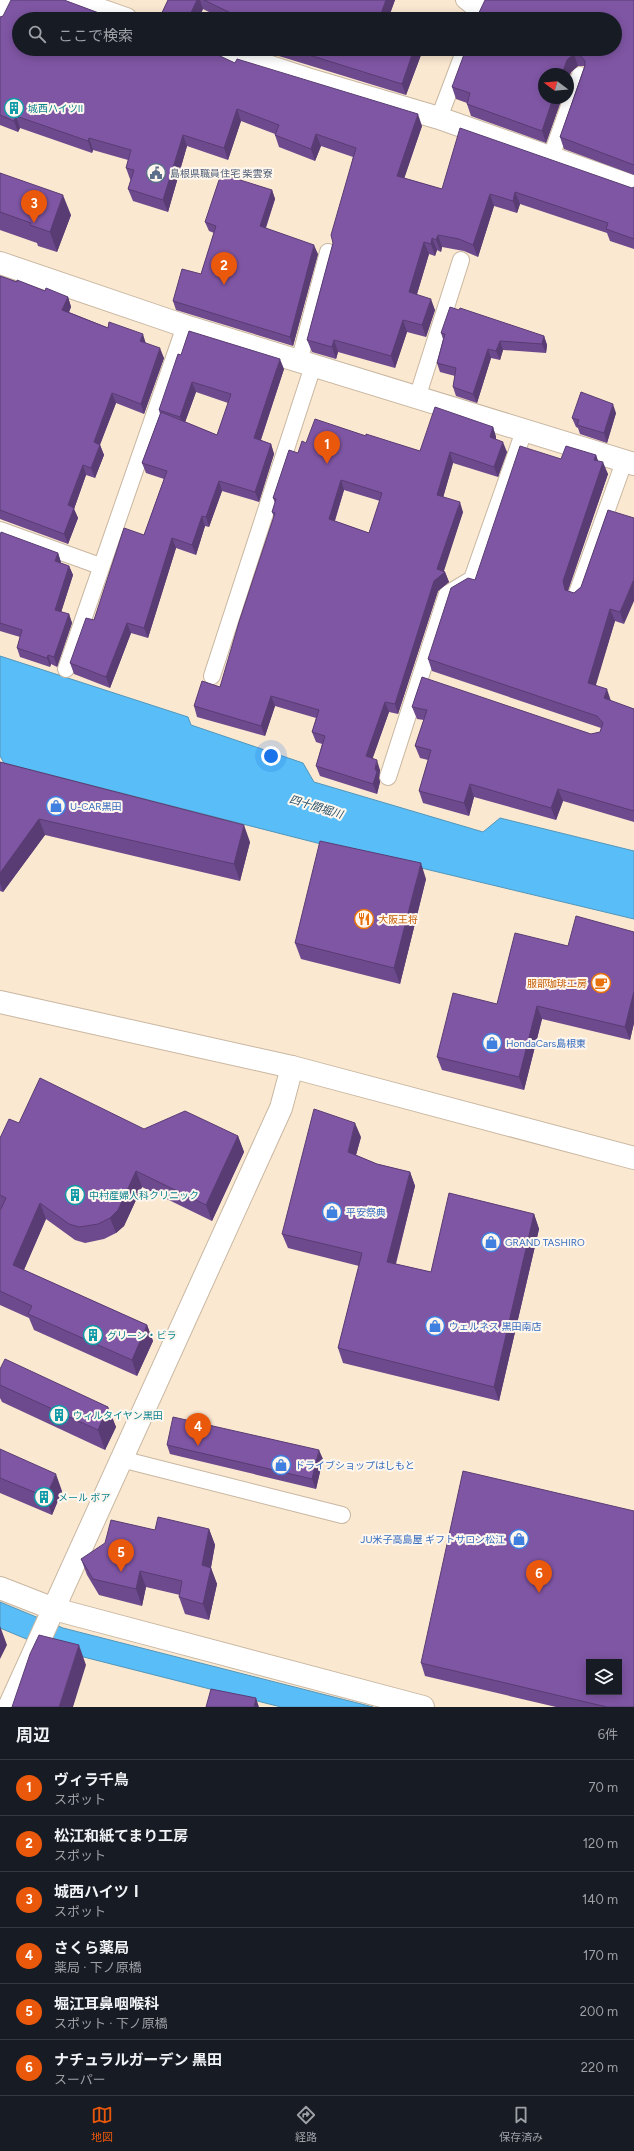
<!DOCTYPE html>
<html lang="ja">
<head>
<meta charset="utf-8">
<style>
  :root { --surface:#171b24; --page:#242831; --text:#f1f3f6; --muted:#9ea1a6; --line:#363941; --accent:#ea580c }
  body { margin:0; font-family:Figtree,"Noto Sans JP",sans-serif; background:var(--page); color:var(--text) }
  .controls { position:absolute; right:12px; bottom:12px; display:grid; overflow:hidden; border-radius:0px; box-shadow:0 2px 10px #0003 }
  .controls button { width:36px; height:36px; display:grid; place-items:center; padding:0; border:0; border-bottom:1px solid var(--line); background:var(--surface); color:var(--text); font:20px sans-serif }
  .compass { position:absolute; left:538px; top:68px; width:36px; height:36px; border-radius:50%; background:var(--surface); box-shadow:0 2px 10px #0003; rotate:286deg }
  .you { position:absolute; left:271px; top:756px; width:14px; height:14px; margin:-10px; border:3px solid #fff; border-radius:50%; background:#1a73e8; box-shadow:0 0 0 6px #1a73e833 }
  .badge { display:grid; place-items:center; width:26px; height:26px; border-radius:50%; background:var(--accent); color:#fff; font-size:13px; font-weight:700 }
  .pin { position:absolute; translate:-50% -33px; filter:drop-shadow(0 1px 2px #0008) }
  .pin::after { content:''; position:absolute; top:21px; width:14px; height:12px; background:inherit; clip-path:polygon(0 0,100% 0,50% 100%) }
  .list { margin:0; padding:0; list-style:none }
  h2 { display:flex; justify-content:space-between; align-items:center; height:52px; margin:0; padding:0 16px; font-size:17px }
  h2 small { font-size:13px; font-weight:400; color:var(--muted) }
  .list li { display:grid; grid-template-columns:26px 1fr auto; gap:12px; align-items:center; box-sizing:border-box; height:56px; padding:0 16px; border-top:1px solid var(--line) }
  .list b { display:block; font-size:15px; white-space:nowrap }
  .list p { margin:0; font-size:13px; white-space:nowrap; color:var(--muted) }
  .list em { font-size:13px; font-style:normal; color:var(--muted) }
  .icon { flex:none; width:22px; height:22px; fill:none; stroke:currentColor; stroke-width:2; stroke-linecap:round; stroke-linejoin:round }
  .map { position:relative; flex:none; width:634px; height:1707px; overflow:hidden }
  .search { position:absolute; background:var(--surface); box-shadow:0 2px 10px #0003; left:12px; right:12px; top:12px; height:44px; display:flex; align-items:center; gap:10px; box-sizing:border-box; padding:0 14px; border-radius:22px; color:var(--muted); font-size:15px }
  .sheet { height:388px; background:var(--surface) }
  nav { display:flex; justify-content:space-around; align-items:center; box-sizing:border-box; height:56px; border-top:1px solid var(--line); background:var(--surface); font-size:11px; color:var(--muted) }
  nav a { display:grid; justify-items:center; gap:2px }
  nav .on { color:var(--accent) }
  .map>svg:first-child { display:block }
</style>
</head>
<body>
<div class="map">
<svg width="634" height="1707" viewBox="0 0 634 1707">
  <rect width="100%" height="100%" fill="#fbe8d1"/>
  <path fill="#59bef7" stroke="#5296bb" d="M0,656L188,717L191,725L303,763L314,782L483,832L500,818L634,851V919L321,844L4,763L0,756Z
    M0,1602L63,1628L373,1707H281L48,1648L0,1628Z"/>
  <g fill="none" stroke-linecap="round" stroke-linejoin="round">
    <g stroke="#c9b7a1" stroke-width="18">
      <path id="service" d="M464,0L479,12
        M476,19L484,0
        M439,118L465,49
        M551,157L580,75
        M299,362L328,252
        M417,398L461,260
        M0,530L100,566
        M576,596L624,462
        M66,669L185,326
        M212,676L313,366
        M388,777L447,594L472,579L524,431
        M121,1459L342,1515"/>
    </g>
    <g stroke="#c9b7a1" stroke-width="24">
      <path id="minor" d="M72,0L126,19
        M0,18L7,0
        M216,49L307,79L439,118L634,187
        M0,263L185,326L634,464
        M0,1588L54,1609L423,1707
        M9,1707L281,1108L292,1067"/>
    </g>
    <g stroke="#c9b7a1" stroke-width="24">
      <path id="tertiary" d="M0,1002L292,1067L634,1158"/>
    </g>
    <use href="#service" stroke="#fff" stroke-width="16"/>
    <use href="#minor" stroke="#fff" stroke-width="22"/>
    <use href="#tertiary" stroke="#fff" stroke-width="22"/>
  </g>
  <path fill="#6d4a8d" fill-rule="evenodd" d="M168,0H395L388,19H223L203,9L198,19H159Z
    M634,0V175L564,149L560,137L584,67V66H578L571,72L568,80V74L544,98H562L546,143L471,116L467,104V103L456,99L452,87Z
    M0,17L235,63L422,126L404,178L442,189L632,188L634,187V249L610,241L607,233L520,204L517,213L494,206L478,257L464,251L442,247L441,252L437,250L435,256L429,254L417,294L435,310L426,337L407,332L395,368L338,352L336,359L312,352L307,340L333,243L353,157L321,146L315,161L279,147L275,135V134L241,121L228,160L187,146L168,212L133,201L128,189L131,180L130,179L126,168L128,160L93,150L92,153L20,128L18,132L0,125Z
    M256,49H418L421,55L406,95Z
    M0,173L71,215L57,252L38,246L37,243L0,230Z
    M272,190L275,199L266,228L318,254L293,346L176,310L173,301L201,274L214,233L209,231L205,222Z
    M0,276L45,291L68,297L71,307L69,312L146,343L164,358L144,414L116,403L100,445L104,455L95,478L86,475L74,509L78,518L68,544L0,519Z
    M441,333L544,336L547,345L546,353L503,350L500,360L491,358L477,403L456,396L453,387L455,376L440,372L437,363L443,339Z
    M181,355L284,369L261,440L271,444L274,454L259,502L222,491L209,527L205,526L196,555L176,548L148,638L131,633L110,688L74,674L70,663L94,620L144,535L164,479L146,473L142,463L160,414L159,410ZM196,392L228,403L217,435L185,422Z
    M616,413L607,443L580,434L578,428L576,427L572,418Z
    M493,427L496,437V439L507,452L498,477L453,463L443,497L463,512L443,571L445,572L449,582L438,591L398,714L389,712L372,759L380,770L379,778L380,782L377,794L320,776L316,766L322,744L316,742L312,732L316,718L275,706L265,736L197,717L194,706L220,687L274,517L272,512L275,503L273,498L298,453L306,443L366,436L420,451ZM344,490L380,501L369,533L335,521Z
    M596,455L598,461L608,474L568,591L574,593L581,587L608,510L624,624L615,621L595,685L611,701L634,709V822L563,801L556,820L474,797L469,816L423,803L419,791L428,760L420,758L415,746L424,720L417,719L412,707L591,734L600,732L601,728L432,671L428,659L475,580L561,459Z
    M0,536L58,553L61,563L69,566L73,575L61,612L69,614L72,623L57,667L51,664L50,667L20,657L17,648L20,637L0,631Z
    M0,762L250,842L240,881L45,835L3,892L0,891Z
    M426,879L400,984L301,959L295,943Z
    M634,932V1023L630,1040L542,1019L524,1090L442,1070L437,1057L497,1004L568,946Z
    M19,1123L144,1129L238,1136L244,1152L212,1221L142,1187L124,1226L116,1233L104,1239L85,1243L75,1240L46,1219L24,1270L147,1325L153,1341L137,1376L34,1330L29,1318L0,1305V1211L1,1209H0V1138Z
    M361,1137L356,1155L377,1164L410,1172L415,1186L396,1264L431,1272L534,1214L539,1229L499,1401L343,1363L338,1348L359,1266L288,1248L282,1234Z
    M0,1369L108,1407L116,1427L105,1450L2,1402L0,1398Z
    M167,1445L323,1459L316,1489L170,1454Z
    M0,1449L62,1491L52,1515L0,1493Z
    M209,1529L215,1545L211,1568L217,1584L209,1620L185,1614L179,1597L180,1595L146,1587L142,1606L99,1595L87,1575L81,1559L155,1530Z
    M421,1663L634,1707H556L425,1676Z"/>
  <path fill="#593c73" d="M197,0H200L203,9L198,19H188Z
    M386,0H395L388,19H379Z
    M414,49H418L421,55L406,95L402,84Z
    M574,54L578,66L571,72L568,80V74H562L567,60Z
    M553,98H562L546,143L542,131Z
    M237,109L241,121L228,160L224,148Z
    M418,114L422,126L401,188L397,176Z
    M16,116L20,128L18,132L14,121Z
    M316,134L321,146L315,161L311,149Z
    M183,135L187,146L168,212L163,200Z
    M89,138L93,150L92,153L88,141Z
    M272,190L275,199L263,235L260,226Z
    M515,192L520,204L517,213L513,201Z
    M490,194L494,206L478,257L473,245Z
    M63,195L71,215L57,252L50,232Z
    M438,235L442,247L441,252L436,240Z
    M432,238L437,250L435,256L431,244Z
    M424,242L429,254L414,304L409,292Z
    M314,245L318,254L293,346L290,337Z
    M68,297L71,307L66,320L62,310Z
    M431,299L435,310L426,337L422,325Z
    M403,320L407,332L395,368L391,356Z
    M143,334L146,344L140,341Z
    M544,336L547,345L546,353L542,344Z
    M334,340L338,352L336,359L332,347Z
    M500,341L503,350L500,360L496,351Z
    M160,348L164,358L144,414L141,404Z
    M488,349L491,358L477,403L473,394Z
    M280,359L284,369L258,448L254,438Z
    M192,382L196,392L183,428L180,417Z
    M112,393L116,403L97,452L94,442Z
    M613,404L616,413L607,443L604,433Z
    M493,427L496,437L493,447L490,437Z
    M503,442L507,452L498,477L494,467Z
    M271,444L274,454L259,502L255,492Z
    M100,445L104,455L95,478L91,468Z
    M450,452L453,463L441,505L437,495Z
    M596,455L600,467L594,460Z
    M603,462L608,474L567,593L565,590L563,581Z
    M83,465L86,475L74,509L78,518L68,544L64,534L68,505Z
    M341,480L344,490L332,529L329,519Z
    M219,481L222,491L209,527L206,517Z
    M460,502L463,512L443,574L445,572L449,582L438,591L398,714L395,704L437,569Z
    M202,516L205,526L196,555L192,545Z
    M172,538L176,548L148,638L144,628Z
    M58,553L61,562L58,570L55,561Z
    M69,566L73,575L59,619L55,610Z
    M634,579V601L624,624L620,612Z
    M610,609L615,621L593,695L588,683Z
    M69,614L72,623L57,667L54,657Z
    M127,623L131,633L110,688L106,677Z
    M48,655L51,664L50,667L47,658Z
    M607,689L611,701L604,698Z
    M271,696L275,706L265,736L261,726Z
    M385,702L389,712L370,766L366,756Z
    M377,760L380,770L379,778L380,782L377,794L373,784Z
    M470,784L474,797L469,816L464,803Z
    M558,789L563,801L556,820L551,808Z
    M39,819L45,835L3,892L0,883V873Z
    M244,825L250,842L240,881L234,864Z
    M421,863L426,879L400,984L394,968Z
    M634,991V1023L630,1040L625,1027Z
    M537,1006L542,1019L524,1090L519,1077Z
    M355,1123L361,1137L353,1166L348,1152Z
    M238,1136L244,1152L212,1221L206,1205Z
    M136,1171L142,1187L124,1226L116,1233L110,1218Z
    M410,1172L415,1186L392,1277L387,1262Z
    M40,1203L46,1219L19,1281L13,1265Z
    M534,1214L539,1229L499,1401L494,1387Z
    M147,1325L153,1341L137,1376L132,1360Z
    M108,1407L116,1427L105,1450L98,1430Z
    M319,1450L323,1459L316,1489L312,1479Z
    M56,1474L62,1491L52,1515L46,1497Z
    M209,1529L215,1545L208,1582L202,1565Z
    M211,1568L217,1584L209,1620L203,1604Z
    M140,1571L146,1587L142,1606L136,1589Z
    M0,1626L7,1645L0,1659Z
    M79,1645L86,1665L73,1707H59Z
    M256,1698L259,1707H254Z"/>
  <path fill="#7f56a4" stroke="#593c73" fill-rule="evenodd" d="M11,0H64L115,19H19V49H205L235,63L237,59L418,114L397,176L442,189L460,128L632,188L634,187V239L606,229L608,223L515,192L513,201L490,194L473,245L459,239L438,235L436,240L432,238L431,244L424,242L409,292L431,299L422,325L403,320L391,356L334,340L332,347L307,340L333,243L331,235L356,148L316,134L311,149L275,135L279,125L237,109L224,148L183,135L163,200L128,189L134,170L126,168L131,150L89,138L88,141L16,116L14,121L0,115V17L3,16Z
    M168,0H197L188,19H159Z
    M204,0H386L379,19H243Z
    M485,0H634V165L560,137L585,66V61L579,54H574L567,60L562,74H544V98H553L542,131L467,104L470,93L452,87L466,49H615V19H476Z
    M290,49H414L402,84Z
    M0,173L63,195L50,232L30,225L31,223L0,212Z
    M221,174L272,190L260,226L314,245L290,337L173,301L182,269L201,274L216,226L205,222Z
    M0,276L17,282V280L45,291L46,288L68,297L62,310L108,328L109,322L143,334L140,341L160,348L141,404L112,393L94,442L100,445L91,468L83,465L68,505L74,508L64,534L0,510Z
    M450,307L459,310L460,308L544,336L542,344L500,341L496,351L488,349L473,394L453,387L456,368L437,363L445,334L441,333Z
    M189,331L280,359L254,438L271,444L255,492L219,481L206,517L202,516L192,545L172,538L144,628L127,623L106,677L70,663L86,618L94,620L124,528L144,535L167,471L142,463L161,412L217,435L231,394L192,382L180,417L159,410L178,354L181,355Z
    M581,392L613,404L604,433L577,425L579,420L572,418Z
    M435,407L493,427L490,437L503,442L494,467L450,452L437,495L460,502L437,569L445,572L434,581L395,704L385,702L366,756L377,760L375,769L377,772L373,784L316,766L325,736L312,732L319,710L271,696L261,726L194,706L202,681L220,687L239,622L275,513L272,512L276,499L273,498L289,450L298,453L302,441L306,443L315,419L366,436V434L420,451ZM341,480L382,493L369,533L329,519Z
    M520,446L561,459L566,446L596,455L594,460L603,462L563,581L565,590L574,593L581,587L608,510L634,518V579L620,612L610,609L588,683L607,689L604,698L634,709V811L558,789L551,808L470,784L464,803L419,791L431,750L415,746L427,710L412,707L422,677L591,734L600,732L603,723L597,716L428,659L451,588L468,578L475,580Z
    M1,532L58,553L55,561L69,566L55,610L69,614L54,657L48,655L47,658L17,648L22,630L0,623V536Z
    M0,762L244,825L234,864L39,819L0,873Z
    M320,841L421,863L394,968L295,943Z
    M576,916L634,932V991L625,1027L537,1006L519,1077L437,1057L453,993L497,1004L515,933L568,946Z
    M40,1078L144,1129L185,1111L238,1136L206,1205L136,1171L118,1210L110,1218L98,1224L79,1227L69,1224L40,1203L13,1265L147,1325L132,1360L28,1314L32,1306L0,1291V1211L6,1198L0,1195V1138L9,1119L19,1123Z
    M314,1109L355,1123L348,1152L377,1164L410,1172L387,1262L431,1272L449,1193L534,1214L494,1387L338,1348L362,1253L282,1234Z
    M5,1359L108,1407L98,1430L0,1385V1369Z
    M173,1417L319,1450L312,1479L167,1445Z
    M0,1449L56,1474L46,1497L0,1478Z
    M463,1471L634,1511V1707H607L421,1663ZM589,1662H619V1692H589Z
    M158,1517L209,1529L202,1565L211,1568L203,1604L179,1597L182,1581L140,1571L136,1589L93,1579L81,1559L105,1543L111,1520L155,1530Z
    M39,1635L79,1645L59,1707H12L30,1654Z
    M211,1689L256,1698L254,1707H206Z"/>
  <defs>
    <g id="building-ring" transform="scale(1)"><circle r="9.5" fill="#fff7ee" stroke="#0f9aa8" stroke-width="1.5"/><path d="M-4-6H4V6H1V3H-1V6H-4ZM-2.5-4.3h1.7v1.8h-1.7ZM.8-4.3h1.7v1.8H.8ZM-2.5-1h1.7V.8h-1.7ZM.8-1h1.7V.8H.8Z" fill="#0f9aa8"/></g>
    <g id="civic-ring" transform="scale(1)"><circle r="9.5" fill="#fff7ee" stroke="#5c6f8a" stroke-width="1.5"/><path d="M-.6-6.5H3V-4.5H.6V-3L4-1V1h2V6H-6V1h2V-1L-.6-3ZM-1.2 2.5V6h2.4V2.5Z" fill="#5c6f8a"/></g>
    <g id="shop-ring" transform="scale(1)"><circle r="9.5" fill="#fff7ee" stroke="#3f7fe0" stroke-width="1.5"/><path d="M-5-2.5h2.3a2.7 3.5 0 0 1 5.4 0H5L5.5 6h-11ZM-1.5-2.5h3a1.5 2.3 0 0 0-3 0Z" fill="#3f7fe0"/></g>
    <g id="restaurant-ring" transform="scale(1)"><circle r="9.5" fill="#fff7ee" stroke="#e8710a" stroke-width="1.5"/><path d="M-5-6h1v4h1v-4h1v4h1v-4h1v5L-1.5 .5V6h-2V.5L-5-1ZM5-6V6H3V1.5H1.5Q1.5-4 5-6Z" fill="#e8710a"/></g>
    <g id="cafe-ring" transform="scale(1)"><circle r="9.5" fill="#fff7ee" stroke="#e8710a" stroke-width="1.5"/><path d="M-5.5-4.5H6V0H3Q3 3.5 0 3.5H-2.5Q-5.5 3.5-5.5 0ZM3-3.2v2h1.7v-2ZM-6 4.5H4V6H-6Z" fill="#e8710a"/></g>
  </defs>
  <g fill-rule="evenodd">
    <use href="#building-ring" x="14" y="108"/>
    <use href="#civic-ring" x="156" y="173"/>
    <use href="#shop-ring" x="56" y="806"/>
    <use href="#restaurant-ring" x="364" y="919"/>
    <use href="#cafe-ring" x="601" y="983"/>
    <use href="#shop-ring" x="492" y="1043"/>
    <use href="#building-ring" x="75" y="1195"/>
    <use href="#shop-ring" x="332" y="1212"/>
    <use href="#shop-ring" x="491" y="1242"/>
    <use href="#shop-ring" x="435" y="1326"/>
    <use href="#building-ring" x="93" y="1335"/>
    <use href="#building-ring" x="59" y="1415"/>
    <use href="#shop-ring" x="281" y="1465"/>
    <use href="#building-ring" x="44" y="1497"/>
    <use href="#shop-ring" x="519" y="1539"/>
  </g>
  <g text-anchor="middle" dominant-baseline="central" stroke-width="4" stroke-linejoin="round" paint-order="stroke">
    <g font-size="10" fill="#0d838f" stroke="#fff7ee" text-anchor="start">
      <text x="28" y="108">城西ハイツII</text>
      <text x="89" y="1195">中村産婦人科クリニック</text>
      <text x="107" y="1335">グリーン・ビラ</text>
      <text x="73" y="1415">ウィルタイヤン黒田</text>
      <text x="58" y="1497">メール ボア</text>
    </g>
    <g font-size="10" fill="#4e5e75" stroke="#fff7ee" text-anchor="start">
      <text x="170" y="173">島根県職員住宅 柴雲寮</text>
    </g>
    <g font-size="10" fill="#366cbe" stroke="#fff7ee" text-anchor="start">
      <text x="70" y="806">U-CAR黒田</text>
      <text x="506" y="1043">HondaCars島根東</text>
      <text x="346" y="1212">平安祭典</text>
      <text x="505" y="1242">GRAND TASHIRO</text>
      <text x="449" y="1326">ウェルネス 黒田南店</text>
      <text x="295" y="1465">ドライブショップはしもと</text>
      <text x="505" y="1539" text-anchor="end">JU米子高島屋 ギフトサロン松江</text>
    </g>
    <g font-size="10" fill="#c56008" stroke="#fff7ee" text-anchor="start">
      <text x="378" y="919">大阪王将</text>
      <text x="587" y="983" text-anchor="end">服部珈琲工房</text>
    </g>
    <g font-size="11" font-style="italic" fill="#275069" stroke="#fff7ee">
      <text transform="translate(316 807) rotate(17)">四十間堀川</text>
    </g>
  </g>
</svg>
<div class="controls">
<button><svg class="icon" aria-label="layers" viewBox="0 0 24 24"><path d="M12 4l9 5-9 5-9-5zM3 14l9 5 9-5"/></svg></button>
</div>
<svg class="compass" viewBox="-18 -18 36 36"><path d="M0-13l5 13h-10z" fill="#e53935"/><path d="M0 13l5-13h-10z" fill="#9ea1a6"/></svg>
<div class="you"></div>
<div class="pin badge" style="left:327px;top:464px">1</div>
<div class="pin badge" style="left:224px;top:285px">2</div>
<div class="pin badge" style="left:34px;top:223px">3</div>
<div class="pin badge" style="left:198px;top:1446px">4</div>
<div class="pin badge" style="left:121px;top:1572px">5</div>
<div class="pin badge" style="left:539px;top:1593px">6</div>
<div class="search"><svg class="icon" aria-label="search" viewBox="0 0 24 24"><circle cx="10" cy="10" r="6"/><path d="M15 15l6 6"/></svg>ここで検索</div>
</div>
<section class="sheet">
<h2>周辺<small>6件</small></h2>
<ul class="list">
<li><span class="badge">1</span><div><b>ヴィラ千鳥</b><p>スポット</p></div><em>70 m</em></li>
<li><span class="badge">2</span><div><b>松江和紙てまり工房</b><p>スポット</p></div><em>120 m</em></li>
<li><span class="badge">3</span><div><b>城西ハイツⅠ</b><p>スポット</p></div><em>140 m</em></li>
<li><span class="badge">4</span><div><b>さくら薬局</b><p>薬局 · 下ノ原橋</p></div><em>170 m</em></li>
<li><span class="badge">5</span><div><b>堀江耳鼻咽喉科</b><p>スポット · 下ノ原橋</p></div><em>200 m</em></li>
<li><span class="badge">6</span><div><b>ナチュラルガーデン 黒田</b><p>スーパー</p></div><em>220 m</em></li>
</ul>
</section>
<nav>
<a class="on"><svg class="icon" aria-label="map" viewBox="0 0 24 24"><path d="M3 6l6-2 6 2 6-2v14l-6 2-6-2-6 2zM9 4v14M15 6v14"/></svg>地図</a>
<a><svg class="icon" aria-label="directions" viewBox="0 0 24 24"><path d="M12 3l9 9-9 9-9-9zM9 14v-3h6M13 9l2 2-2 2"/></svg>経路</a>
<a><svg class="icon" aria-label="saved" viewBox="0 0 24 24"><path d="M7 4h10v16l-5-4-5 4z"/></svg>保存済み</a>
</nav>
</body>
</html>
